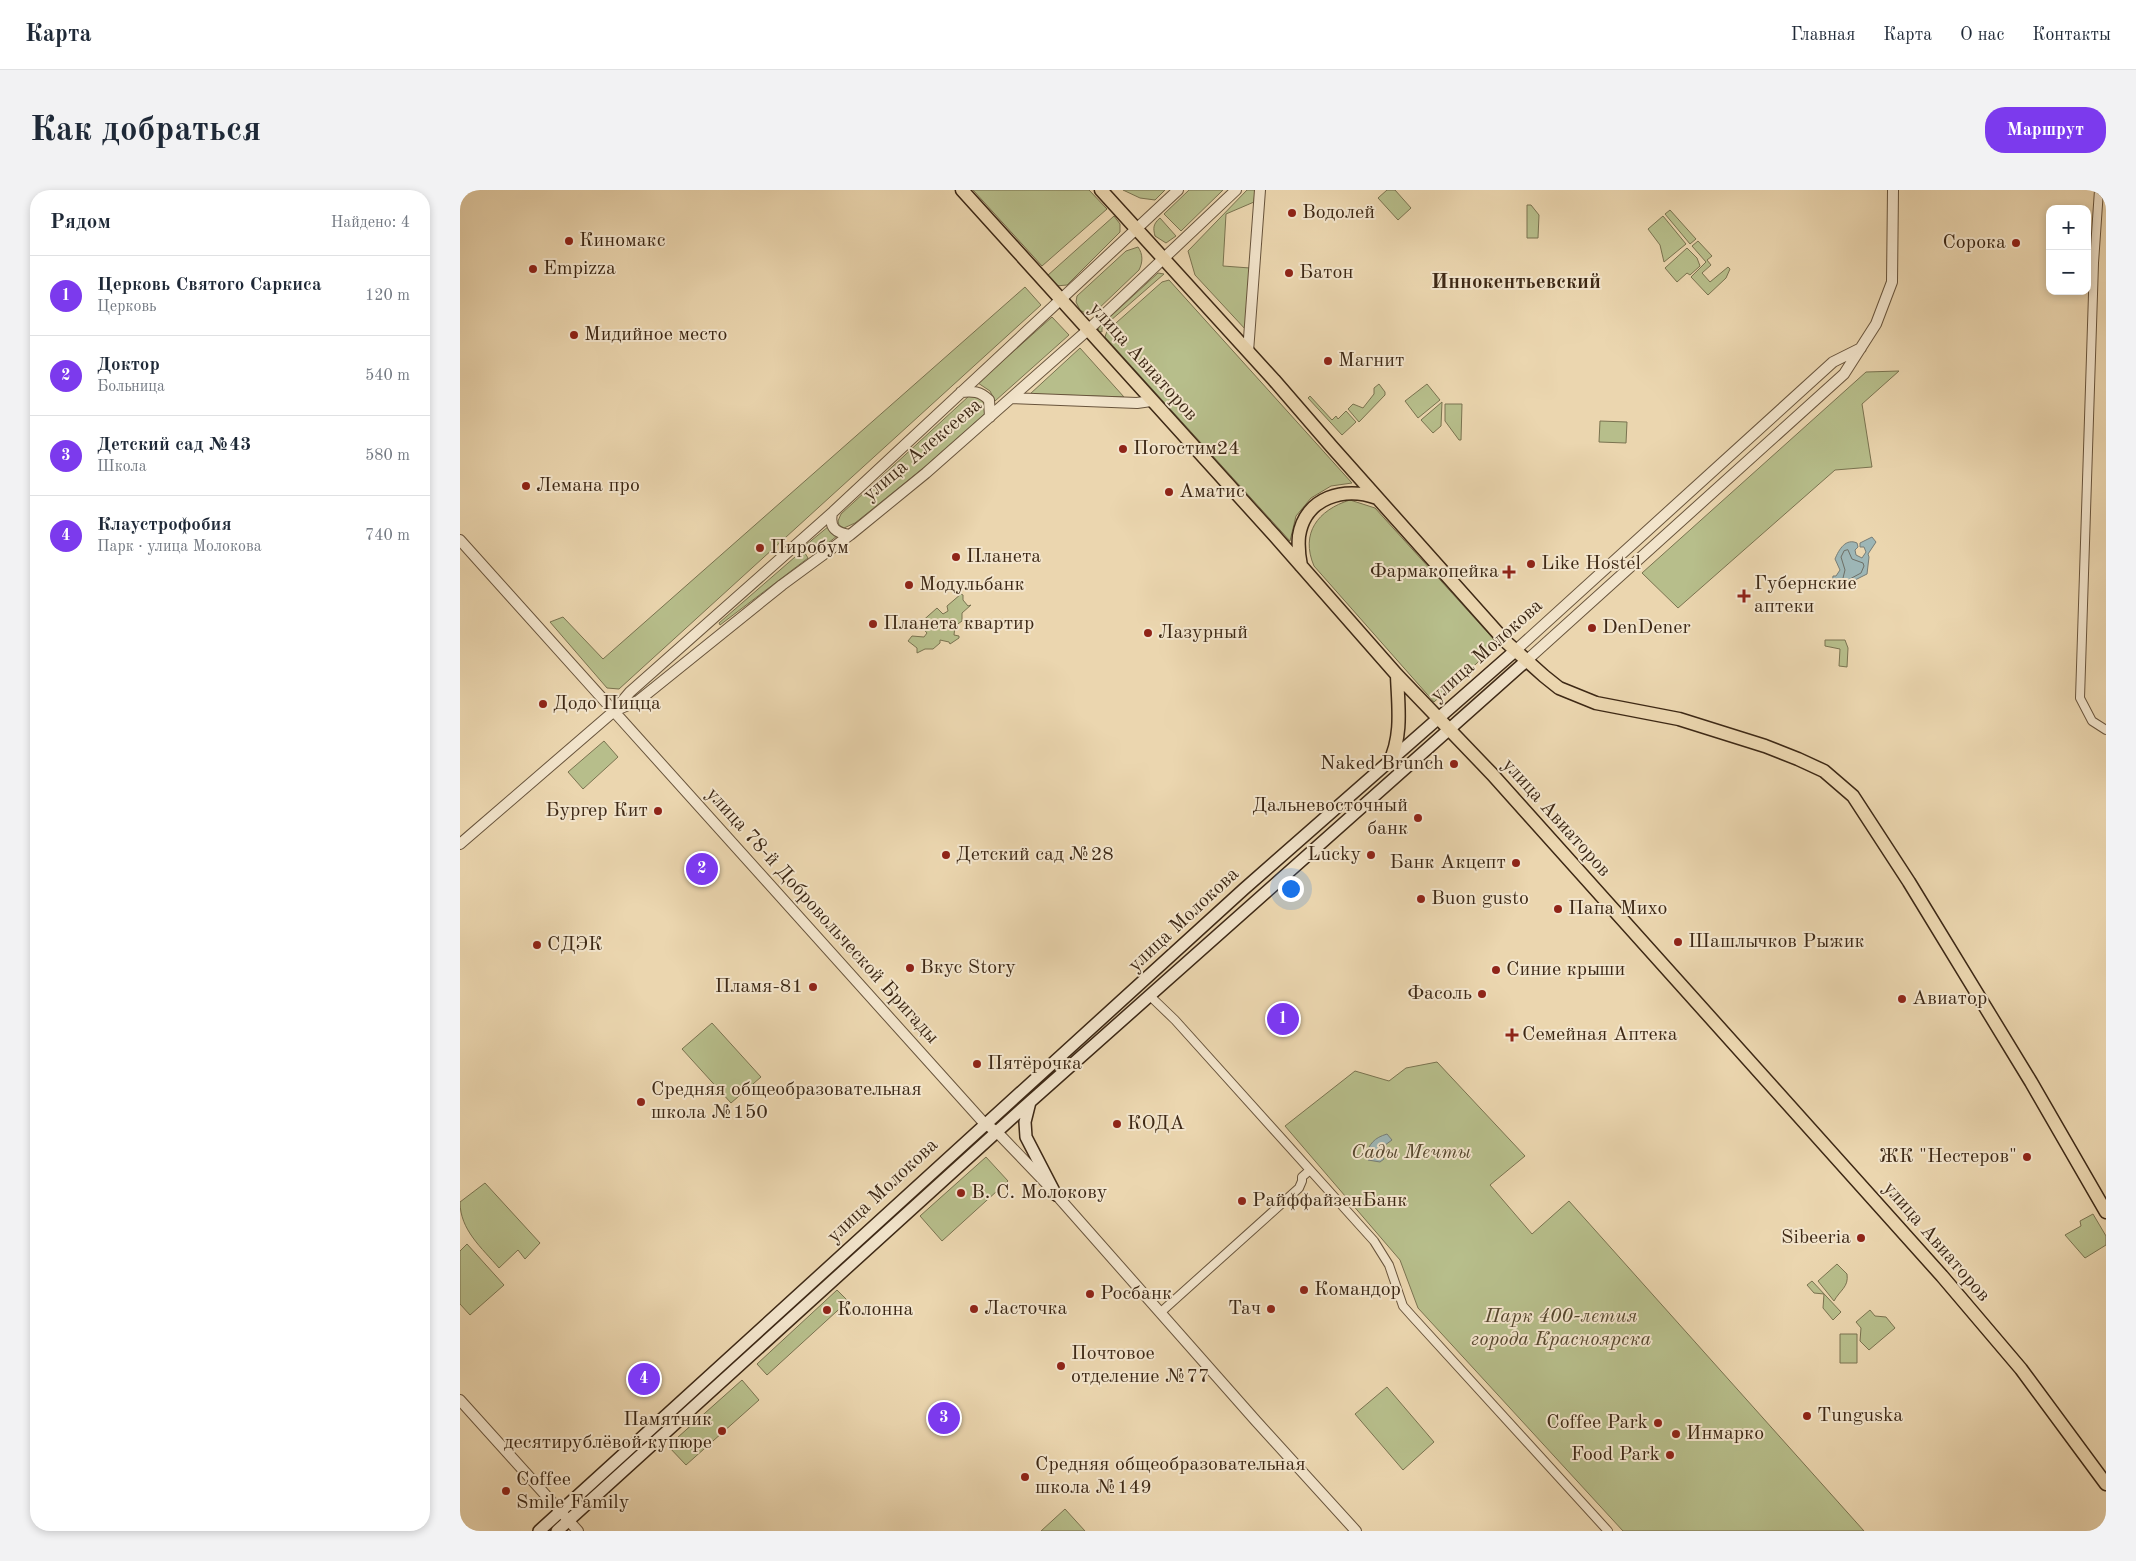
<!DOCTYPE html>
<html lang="ru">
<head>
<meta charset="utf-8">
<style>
  :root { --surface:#fff; --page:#f2f2f3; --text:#1f2937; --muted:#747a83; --line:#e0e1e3; --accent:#7c3aed }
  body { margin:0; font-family:"Old Standard TT",serif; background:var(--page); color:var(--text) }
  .controls { position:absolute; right:15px; top:15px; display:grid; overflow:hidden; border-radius:10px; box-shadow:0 2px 8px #0003 }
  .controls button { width:45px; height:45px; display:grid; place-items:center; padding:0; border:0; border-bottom:1px solid var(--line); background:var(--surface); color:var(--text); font:25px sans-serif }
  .you { position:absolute; left:830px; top:698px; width:18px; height:18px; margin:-12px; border:4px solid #fff; border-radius:50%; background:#1a73e8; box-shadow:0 0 0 8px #1a73e833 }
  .badge { display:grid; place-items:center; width:32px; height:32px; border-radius:50%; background:var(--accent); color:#fff; font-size:16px; font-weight:700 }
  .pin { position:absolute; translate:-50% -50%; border:2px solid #fff; box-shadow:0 1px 5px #0006 }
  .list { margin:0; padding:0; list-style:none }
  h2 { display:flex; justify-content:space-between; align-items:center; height:65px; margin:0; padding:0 20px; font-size:21px }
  h2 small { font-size:16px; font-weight:400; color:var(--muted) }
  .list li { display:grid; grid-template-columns:32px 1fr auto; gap:15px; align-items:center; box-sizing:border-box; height:80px; padding:0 20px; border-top:1px solid var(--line) }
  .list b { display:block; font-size:19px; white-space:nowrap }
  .list p { margin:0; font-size:16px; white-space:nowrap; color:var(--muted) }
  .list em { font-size:16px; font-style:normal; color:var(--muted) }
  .map { position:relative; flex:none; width:1646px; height:1341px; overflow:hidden; border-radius:20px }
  header { display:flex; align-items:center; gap:30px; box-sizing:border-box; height:70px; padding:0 25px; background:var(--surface); border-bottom:1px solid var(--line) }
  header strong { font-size:24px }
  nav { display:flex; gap:28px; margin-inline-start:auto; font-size:18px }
  .intro { display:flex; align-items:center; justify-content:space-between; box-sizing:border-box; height:120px; padding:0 30px }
  h1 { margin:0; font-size:35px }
  .button { padding:12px 22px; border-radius:20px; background:var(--accent); color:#fff; font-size:18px; font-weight:700 }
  main { display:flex; gap:30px; padding:0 30px }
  aside { flex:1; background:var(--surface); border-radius:20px; box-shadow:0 2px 8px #0003 }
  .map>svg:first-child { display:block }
</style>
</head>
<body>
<header>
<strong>Карта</strong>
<nav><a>Главная</a><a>Карта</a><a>О нас</a><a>Контакты</a></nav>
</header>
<div class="intro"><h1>Как добраться</h1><a class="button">Маршрут</a></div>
<main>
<aside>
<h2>Рядом<small>Найдено: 4</small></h2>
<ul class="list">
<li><span class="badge">1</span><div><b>Церковь Святого Саркиса</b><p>Церковь</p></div><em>120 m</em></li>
<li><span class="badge">2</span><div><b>Доктор</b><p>Больница</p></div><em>540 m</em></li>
<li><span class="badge">3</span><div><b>Детский сад №43</b><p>Школа</p></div><em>580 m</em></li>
<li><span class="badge">4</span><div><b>Клаустрофобия</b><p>Парк · улица Молокова</p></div><em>740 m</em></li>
</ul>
</aside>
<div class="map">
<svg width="1646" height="1341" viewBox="0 0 1646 1341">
  <rect width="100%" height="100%" fill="#ebd6af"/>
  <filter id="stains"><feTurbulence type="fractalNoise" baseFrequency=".004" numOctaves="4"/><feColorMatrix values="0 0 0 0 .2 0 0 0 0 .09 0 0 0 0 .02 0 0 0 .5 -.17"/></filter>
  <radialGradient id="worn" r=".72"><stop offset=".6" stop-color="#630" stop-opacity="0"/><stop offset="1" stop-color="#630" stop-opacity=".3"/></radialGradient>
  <path fill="#b7be8b" stroke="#7a7350" d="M513,0H629L647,19L582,76Z
    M663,0H705L695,10L680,8Z
    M729,0H763L721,41L704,24Z
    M787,0H795L794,12L766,24L763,76L790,78L786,140L735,85L728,61Z
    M927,0H935L951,18L938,30L918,8Z
    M1067,15H1071L1079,25L1078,48H1067Z
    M1210,20L1236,49L1230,54L1205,24Z
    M654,26L660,34V42L607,95L596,96L587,86Z
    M1203,26L1226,54L1204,72L1200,55L1188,39Z
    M700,28L716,46L706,53L695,46C693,38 693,34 700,28Z
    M1238,51L1252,66L1247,70L1251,75L1242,83L1250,92L1268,77L1270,79L1266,88L1248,105L1231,87L1246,72L1232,56Z
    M678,57C683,64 683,72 679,80L635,122L627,124L620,120L616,112L617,106L666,61Z
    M1227,58L1237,68L1240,76L1230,85L1227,83L1217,92L1205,78Z
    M698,83L704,84L642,138V142L638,141L639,137Z
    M709,90L892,293L871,296L851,308L836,326L830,351L645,147L647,141L702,92Z
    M565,97L581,115L159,499L147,498L90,432L103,427L143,469Z
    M592,127L609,145L535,211L530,201L518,193Z
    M620,158L664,207L570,204Z
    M1439,181L1402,214L1412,277L1375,280L1218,418L1182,383L1406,182Z
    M919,194L925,202V205L899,232L888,219L893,214L903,218L914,204V198Z
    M967,194L980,210L958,228L945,211Z
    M509,206L523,207L526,223L466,276L395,333L384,338L379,335L378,331L381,324Z
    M850,206L872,230L876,226L878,229L886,221L896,232L882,245L848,208Z
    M982,212L981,236L973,243L961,230Z
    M985,214H1002L1001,250H999L985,231Z
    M1140,231L1167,232L1166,253L1139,252Z
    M890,310L915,318L1038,454L974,512L854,376C840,343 858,320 890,310Z
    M369,336L377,346L354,364L346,355Z
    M343,360L348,368L260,435L259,433Z
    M501,404L503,405V410L508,416L511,415L502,423V431L495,436L494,445L499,446V448L490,454L489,452L480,450V453L473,459H465L457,463V458L448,451L452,446L464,447L467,443L459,434L477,418L483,424L488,421L487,416Z
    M1365,450H1385L1388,458L1387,477L1379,476L1380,459L1365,456Z
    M144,551L158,567L123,599L108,582Z
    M252,833L301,887L271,913L222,859Z
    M977,872L1065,966L1030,995L1072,1044L1109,1011L1404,1341H1163L958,1118L940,1070L825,936L895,881L929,891L946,878Z
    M526,967L548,991L482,1051L460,1026Z
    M25,993L80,1053L65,1069L58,1060L39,1078C22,1058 0,1040 0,1012Z
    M1633,1024L1646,1046V1055L1625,1068L1605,1045L1621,1036L1620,1031Z
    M7,1054L44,1095L10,1125L0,1114V1061Z
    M1377,1074L1387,1084C1389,1097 1380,1100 1374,1111L1358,1091Z
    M1352,1091L1381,1122L1373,1130L1363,1118L1364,1104L1354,1103L1347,1095Z
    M377,1100L388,1111L307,1185L297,1174Z
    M1410,1120L1415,1126L1426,1127L1435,1138L1409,1160L1400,1151L1401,1138L1396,1132Z
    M1380,1144H1397V1173H1380Z
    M282,1190L299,1210L226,1275L208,1256Z
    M927,1197L974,1252L943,1280L895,1224Z
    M605,1319L625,1341H581Z"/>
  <path fill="#9db6b6" stroke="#777d76" d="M1412,347L1416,352L1408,364L1409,367L1407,384L1395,390L1383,401L1381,399L1383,397L1377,391L1372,395L1373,386H1376L1380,380L1375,369C1379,359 1386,348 1397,353L1398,357L1395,360L1396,365L1402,368L1406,362L1404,357H1400V353Z
    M927,944L932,950L921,958V961L924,969L920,972L908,970L905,966C910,953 914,948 927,944Z"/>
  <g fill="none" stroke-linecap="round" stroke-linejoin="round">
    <path stroke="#6d6f66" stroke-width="1" d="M1388,360L1392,369L1403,373L1404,376L1401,383L1386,391L1383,388L1385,380L1381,367L1384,361Z"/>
    <g stroke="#68543c" stroke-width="10">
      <path id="minor" d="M1639,0L1634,73L1620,508L1632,531L1646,540
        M690,806L715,830L914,1051L929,1075L943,1116L951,1125L1148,1341
        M701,1122L839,998L842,991V987L850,980"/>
    </g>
    <g stroke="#68543c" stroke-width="12">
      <path id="tertiary" d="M788,162L800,0
        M501,202C513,201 520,201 529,210L530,227
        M551,208L677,213L691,211
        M372,323C369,338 376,343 390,345
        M0,350C174,545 351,738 524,933L537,942L585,992L796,1231L896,1341
        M1056,460L1373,172L1401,158
        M1066,471L1384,184L1416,134L1432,92L1433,0
        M156,520L178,511L322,395L390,345L466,283L629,139L776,0
        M0,654L153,522L170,502L373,322L718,0
        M0,1210L118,1341"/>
    </g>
    <g stroke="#3d2815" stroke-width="14">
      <path id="secondary" d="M570,912L565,932L566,947L596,1005
        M79,1341L784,699L1056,460
        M97,1341L552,928L1066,471"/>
    </g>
    <g stroke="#3d2815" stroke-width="15">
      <path id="primary" d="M502,0L814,345L937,485L1032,584L1482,1086L1561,1179L1646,1294
        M641,0L814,190L872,257L1045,451L1084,486L1099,498L1136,513L1219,529L1305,556L1338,569L1364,581L1393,606L1449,692L1571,892L1646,1022
        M841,376C839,366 838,356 839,346C845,307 885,296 917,308
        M929,573C943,545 938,515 937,485"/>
    </g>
    <use href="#minor" stroke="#f2e4cb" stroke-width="8"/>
    <use href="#tertiary" stroke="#f2e4cb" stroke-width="10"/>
    <use href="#secondary" stroke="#f2e4cb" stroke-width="11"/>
    <use href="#primary" stroke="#ebd6af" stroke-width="12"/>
  </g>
  <g fill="#8f2418" stroke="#f2e4cb" stroke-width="2">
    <circle cx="832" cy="23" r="5"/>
    <circle cx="109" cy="51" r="5"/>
    <circle cx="1556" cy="53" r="5"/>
    <circle cx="73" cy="79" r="5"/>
    <circle cx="829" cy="83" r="5"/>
    <circle cx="114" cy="145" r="5"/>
    <circle cx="868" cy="171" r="5"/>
    <circle cx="663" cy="259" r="5"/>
    <circle cx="66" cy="296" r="5"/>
    <circle cx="709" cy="302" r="5"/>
    <circle cx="300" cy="358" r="5"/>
    <circle cx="496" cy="367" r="5"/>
    <circle cx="1071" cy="374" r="5"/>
    <path d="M1046.5 374.5h5v5h5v5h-5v5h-5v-5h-5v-5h5z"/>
    <circle cx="449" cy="395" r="5"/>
    <path d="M1281.5 398.5h5v5h5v5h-5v5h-5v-5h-5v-5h5z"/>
    <circle cx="413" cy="434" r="5"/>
    <circle cx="1132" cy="438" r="5"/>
    <circle cx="688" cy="443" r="5"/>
    <circle cx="83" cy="514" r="5"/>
    <circle cx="994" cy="574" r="5"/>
    <circle cx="198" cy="621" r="5"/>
    <circle cx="958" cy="628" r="5"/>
    <circle cx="486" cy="665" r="5"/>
    <circle cx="911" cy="665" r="5"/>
    <circle cx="1056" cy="673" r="5"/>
    <circle cx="961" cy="709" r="5"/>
    <circle cx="1098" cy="719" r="5"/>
    <circle cx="1218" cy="752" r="5"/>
    <circle cx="77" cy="755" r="5"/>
    <circle cx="450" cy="778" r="5"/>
    <circle cx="1036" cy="780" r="5"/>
    <circle cx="353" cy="797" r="5"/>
    <circle cx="1022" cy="804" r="5"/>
    <circle cx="1442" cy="809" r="5"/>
    <path d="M1049.5 837.5h5v5h5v5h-5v5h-5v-5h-5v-5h5z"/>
    <circle cx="517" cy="874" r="5"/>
    <circle cx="181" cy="912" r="5"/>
    <circle cx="657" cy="934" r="5"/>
    <circle cx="1567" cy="967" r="5"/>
    <circle cx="501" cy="1003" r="5"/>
    <circle cx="782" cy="1011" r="5"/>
    <circle cx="1401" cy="1048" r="5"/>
    <circle cx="844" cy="1100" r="5"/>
    <circle cx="630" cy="1104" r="5"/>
    <circle cx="514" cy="1119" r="5"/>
    <circle cx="811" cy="1119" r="5"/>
    <circle cx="367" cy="1120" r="5"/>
    <circle cx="601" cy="1176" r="5"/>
    <circle cx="1347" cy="1226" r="5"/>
    <circle cx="1198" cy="1233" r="5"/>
    <circle cx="262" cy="1241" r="5"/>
    <circle cx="1216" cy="1244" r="5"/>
    <circle cx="1210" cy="1265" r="5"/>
    <circle cx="565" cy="1287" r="5"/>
    <circle cx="46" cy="1301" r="5"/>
  </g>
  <g text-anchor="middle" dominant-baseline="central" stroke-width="4" stroke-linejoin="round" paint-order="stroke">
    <g font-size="20" fill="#3d2815" stroke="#f2e4cb" text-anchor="start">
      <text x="842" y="23">Водолей</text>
      <text x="119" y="51">Киномакс</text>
      <text x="1546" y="53" text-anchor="end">Сорока</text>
      <text x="83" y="79">Empizza</text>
      <text x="839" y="83">Батон</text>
      <text x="124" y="145">Мидийное место</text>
      <text x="878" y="171">Магнит</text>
      <text x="673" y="259">Погостим24</text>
      <text x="76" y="296">Лемана про</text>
      <text x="719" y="302">Аматис</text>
      <text x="310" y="358">Пиробум</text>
      <text x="506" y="367">Планета</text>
      <text x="1081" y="374">Like Hostel</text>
      <text x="1039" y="382" text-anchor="end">Фармакопейка</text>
      <text x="1294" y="394">Губернские<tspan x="1294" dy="23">аптеки</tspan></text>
      <text x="459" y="395">Модульбанк</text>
      <text x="423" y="434">Планета квартир</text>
      <text x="1142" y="438">DenDener</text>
      <text x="698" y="443">Лазурный</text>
      <text x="93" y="514">Додо Пицца</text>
      <text x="984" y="574" text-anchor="end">Naked Brunch</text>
      <text x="948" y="616" text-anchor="end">Дальневосточный<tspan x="948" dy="23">банк</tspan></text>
      <text x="188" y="621" text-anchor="end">Бургер Кит</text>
      <text x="496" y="665">Детский сад №28</text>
      <text x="901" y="665" text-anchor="end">Lucky</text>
      <text x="1046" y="673" text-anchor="end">Банк Акцепт</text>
      <text x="971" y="709">Buon gusto</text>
      <text x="1108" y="719">Папа Михо</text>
      <text x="1228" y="752">Шашлычков Рыжик</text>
      <text x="87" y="755">СДЭК</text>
      <text x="460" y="778">Вкус Story</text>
      <text x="1046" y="780">Синие крыши</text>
      <text x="343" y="797" text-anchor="end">Пламя-81</text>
      <text x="1012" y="804" text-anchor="end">Фасоль</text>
      <text x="1452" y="809">Авиатор</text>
      <text x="1062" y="845">Семейная Аптека</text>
      <text x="527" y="874">Пятёрочка</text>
      <text x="191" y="900">Средняя общеобразовательная<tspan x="191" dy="23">школа №150</tspan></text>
      <text x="667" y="934">КОДА</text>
      <text x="1557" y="967" text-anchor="end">ЖК "Нестеров"</text>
      <text x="511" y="1003">В. С. Молокову</text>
      <text x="792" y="1011">РайффайзенБанк</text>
      <text x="1391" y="1048" text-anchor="end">Sibeeria</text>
      <text x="854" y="1100">Командор</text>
      <text x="640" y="1104">Росбанк</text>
      <text x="524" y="1119">Ласточка</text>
      <text x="801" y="1119" text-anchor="end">Taч</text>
      <text x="377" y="1120">Колонна</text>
      <text x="611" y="1164">Почтовое<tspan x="611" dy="23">отделение №77</tspan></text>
      <text x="1357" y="1226">Tunguska</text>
      <text x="252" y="1230" text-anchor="end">Памятник<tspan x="252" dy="23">десятирублёвой купюре</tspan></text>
      <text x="1188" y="1233" text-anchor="end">Coffee Park</text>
      <text x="1226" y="1244">Инмарко</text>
      <text x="1200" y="1265" text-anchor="end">Food Park</text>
      <text x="575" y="1275">Средняя общеобразовательная<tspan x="575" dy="23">школа №149</tspan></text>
      <text x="56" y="1290">Coffee<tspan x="56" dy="23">Smile Family</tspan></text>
    </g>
    <g font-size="20" fill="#3d2815" stroke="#f2e4cb">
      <text transform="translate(683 172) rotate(48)">улица Авиаторов</text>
      <text transform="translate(463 260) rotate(-40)">улица Алексеева</text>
      <text transform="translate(1027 461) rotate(-42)">улица Молокова</text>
      <text transform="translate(1096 628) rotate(48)">улица Авиаторов</text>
      <text transform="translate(362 726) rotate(48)">улица 78-й Добровольческой Бригады</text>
      <text transform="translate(724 730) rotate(-43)">улица Молокова</text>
      <text transform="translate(423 1001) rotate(-43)">улица Молокова</text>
      <text transform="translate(1476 1052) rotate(49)">улица Авиаторов</text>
    </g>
    <g font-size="20" font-style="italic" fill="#55462d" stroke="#f2e4cb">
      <text x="951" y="963">Сады Мечты</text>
      <text x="1101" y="1127">Парк 400-летия<tspan x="1101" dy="23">города Красноярска</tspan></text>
    </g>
    <g font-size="21" font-weight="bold" fill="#3d2815" stroke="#f2e4cb">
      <text x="1056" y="92">Иннокентьевский</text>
    </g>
  </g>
  <rect width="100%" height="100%" filter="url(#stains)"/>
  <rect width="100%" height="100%" fill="url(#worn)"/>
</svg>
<div class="controls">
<button>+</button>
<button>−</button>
</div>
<div class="you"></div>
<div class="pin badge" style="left:823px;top:829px">1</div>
<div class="pin badge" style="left:242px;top:679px">2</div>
<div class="pin badge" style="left:484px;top:1228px">3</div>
<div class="pin badge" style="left:184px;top:1189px">4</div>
</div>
</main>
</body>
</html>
